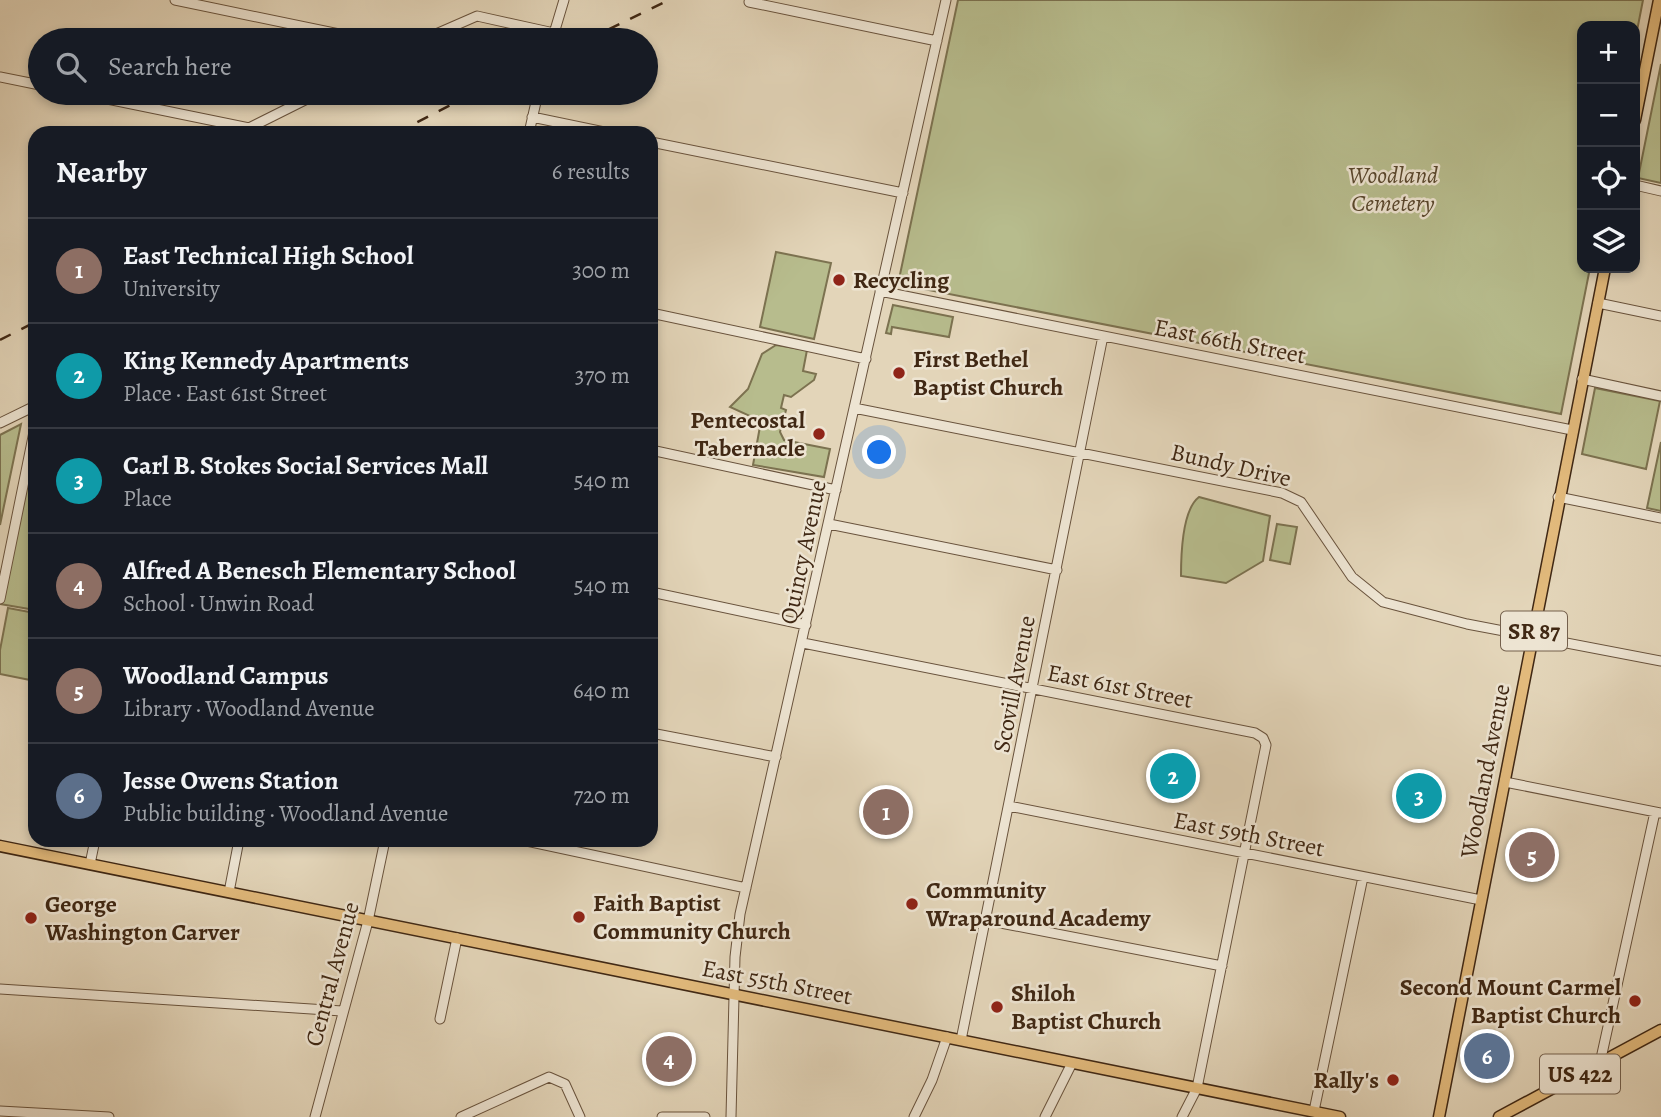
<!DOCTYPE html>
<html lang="en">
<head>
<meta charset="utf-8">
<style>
  :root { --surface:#171b24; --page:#20242c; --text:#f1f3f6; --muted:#9ea1a6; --line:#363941; --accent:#c59692 }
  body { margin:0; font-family:Alegreya,serif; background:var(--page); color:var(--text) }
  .controls { position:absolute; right:21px; top:21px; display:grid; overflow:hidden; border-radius:14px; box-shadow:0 4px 10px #0003 }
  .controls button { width:63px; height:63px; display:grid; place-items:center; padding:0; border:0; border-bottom:2px solid var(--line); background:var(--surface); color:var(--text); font:35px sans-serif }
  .you { position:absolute; left:880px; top:453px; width:24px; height:24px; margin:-18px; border:5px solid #fff; border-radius:50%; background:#1a73e8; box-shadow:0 0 0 10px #1a73e833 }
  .badge { display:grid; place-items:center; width:46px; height:46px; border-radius:50%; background:var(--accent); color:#fff; font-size:23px; font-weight:700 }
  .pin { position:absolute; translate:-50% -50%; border:4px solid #fff; box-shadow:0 2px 7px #0006 }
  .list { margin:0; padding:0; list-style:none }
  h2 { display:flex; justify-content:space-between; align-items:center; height:91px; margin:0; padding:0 28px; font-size:30px }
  h2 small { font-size:23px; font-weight:400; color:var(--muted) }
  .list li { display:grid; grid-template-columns:46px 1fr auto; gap:21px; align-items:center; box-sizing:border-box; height:105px; padding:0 28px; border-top:2px solid var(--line) }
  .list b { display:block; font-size:26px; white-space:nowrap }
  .list p { margin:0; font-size:23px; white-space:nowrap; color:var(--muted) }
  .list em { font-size:23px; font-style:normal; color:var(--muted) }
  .icon { flex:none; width:38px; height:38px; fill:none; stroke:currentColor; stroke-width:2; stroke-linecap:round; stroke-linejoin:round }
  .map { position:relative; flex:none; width:1661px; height:1117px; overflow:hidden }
  .search { position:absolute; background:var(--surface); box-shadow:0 4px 10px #0003; left:28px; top:28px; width:630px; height:77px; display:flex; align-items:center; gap:18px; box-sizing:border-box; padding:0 24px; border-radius:38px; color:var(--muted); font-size:26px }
  .panel { position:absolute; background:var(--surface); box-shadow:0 4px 10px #0003; left:28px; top:126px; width:630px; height:721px; border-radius:21px }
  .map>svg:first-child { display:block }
</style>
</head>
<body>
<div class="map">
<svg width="1661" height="1117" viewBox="0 0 1661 1117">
  <rect width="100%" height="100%" fill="#e3d5b9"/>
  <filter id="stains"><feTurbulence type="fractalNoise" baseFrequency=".00286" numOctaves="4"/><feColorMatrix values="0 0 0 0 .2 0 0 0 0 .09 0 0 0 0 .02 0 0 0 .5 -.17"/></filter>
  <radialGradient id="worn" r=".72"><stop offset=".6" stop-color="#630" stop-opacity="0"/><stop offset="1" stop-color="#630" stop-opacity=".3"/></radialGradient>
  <path fill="#b7bc8d" stroke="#7c7250" stroke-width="2" d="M958,0H1643L1635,41V26H1582V268H1590L1561,414L898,284Z
    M1661,64V183L1638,178Z
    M776,252L831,263L814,339L760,327Z
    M893,305L953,317L949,337L892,327L891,334L886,333Z
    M776,345L807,350L803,371L816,374L814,380L791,397L784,395L781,408L786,410L780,432L784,440L830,449L824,477L753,465L761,421L730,407L748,389L762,354Z
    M1595,388L1660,401L1646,469L1582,454Z
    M21,424L0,525V435Z
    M35,427V610L0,604V599Z
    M1661,442V511L1647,508Z
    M1199,497L1270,516L1263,561L1226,583L1181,576C1181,556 1182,510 1199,497Z
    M1277,524L1297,527L1290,564L1270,560Z
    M8,608L35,613V681L0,674V650Z"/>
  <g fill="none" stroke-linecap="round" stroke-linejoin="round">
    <g stroke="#69533d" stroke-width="11">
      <path id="minor" d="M175,0L368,40
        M749,2L937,41
        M422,40L477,16L554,33
        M552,40L564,0
        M0,77L40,85
        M78,93L249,128L319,93
        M532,117L609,133
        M529,133L538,93
        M651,142L903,193
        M1635,185L1661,191
        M880,291L1572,430
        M1598,303L1661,316
        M651,313L866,359
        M1582,379L1661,396
        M854,408L1282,493L1301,502L1352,577L1383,602L1467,624L1661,661
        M0,423L35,406
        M651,450L836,490
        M1558,497L1661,518
        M829,524L1057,570
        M651,592L806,625
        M0,599L35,427
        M803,643L1255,733L1263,738L1266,745L1197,1088L1182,1117
        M651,733L776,757
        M1505,782L1661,813
        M1009,806L1481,900
        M522,840L746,888
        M90,864L95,840
        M229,892L239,840
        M985,920L1222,966
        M0,989L342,1011
        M440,1019L457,938
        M961,1040L1103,336
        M1600,1063L1655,812
        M0,1111L109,1117
        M1314,1111L1363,877
        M315,1117L368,921L385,840
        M461,1117L549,1077L565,1084L580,1117
        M662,1117H705
        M731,1117L735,957L740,914L946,0
        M914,1117L932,1080L947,1037
        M1045,1117L1072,1063"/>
    </g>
    <g stroke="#402814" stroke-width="13">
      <path id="major" d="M1635,120L1659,0
        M0,846L1340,1117
        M1439,1117L1605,268
        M1499,1117L1661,1030"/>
    </g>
    <use href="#minor" stroke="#ede4d2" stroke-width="9"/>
    <use href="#major" stroke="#e2ba7c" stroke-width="10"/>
    <path stroke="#402814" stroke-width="2.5" stroke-dasharray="12 12" stroke-linecap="butt" d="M587,40L669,0
      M396,133L474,93
      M0,340L35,322"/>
  </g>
  <g fill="#8f2418" stroke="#ede4d2" stroke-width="2.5">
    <circle cx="839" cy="280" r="7"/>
    <circle cx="899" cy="373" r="7"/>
    <circle cx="819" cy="434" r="7"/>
    <circle cx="912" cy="904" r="7"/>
    <circle cx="579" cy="917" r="7"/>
    <circle cx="31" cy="918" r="7"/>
    <circle cx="1635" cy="1001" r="7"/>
    <circle cx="997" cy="1007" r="7"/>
    <circle cx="1393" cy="1080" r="7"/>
  </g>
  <g text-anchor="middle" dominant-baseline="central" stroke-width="5" stroke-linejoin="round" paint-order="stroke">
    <g fill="#ede4d2" stroke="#74604d" stroke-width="2">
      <rect x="1501" y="611.5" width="66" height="39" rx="5"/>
      <rect x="1540" y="1054.5" width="80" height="39" rx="5"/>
    </g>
    <g font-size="23" font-weight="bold" fill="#402814">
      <text x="1534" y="631">SR 87</text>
      <text x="1580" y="1074">US 422</text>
    </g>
    <g font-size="24" font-style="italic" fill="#58462c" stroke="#ede4d2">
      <text x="1393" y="175">Woodland<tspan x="1393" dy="28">Cemetery</tspan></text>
    </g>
    <g font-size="24" font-weight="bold" fill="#402814" stroke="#ede4d2" text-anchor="start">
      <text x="853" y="280">Recycling</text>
      <text x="913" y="359">First Bethel<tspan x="913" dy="28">Baptist Church</tspan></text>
      <text x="805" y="420" text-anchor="end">Pentecostal<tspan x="805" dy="28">Tabernacle</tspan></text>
      <text x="926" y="890">Community<tspan x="926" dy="28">Wraparound Academy</tspan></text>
      <text x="593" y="903">Faith Baptist<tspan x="593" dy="28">Community Church</tspan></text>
      <text x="45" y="904">George<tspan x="45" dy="28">Washington Carver</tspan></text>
      <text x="1621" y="987" text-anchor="end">Second Mount Carmel<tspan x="1621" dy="28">Baptist Church</tspan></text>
      <text x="1011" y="993">Shiloh<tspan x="1011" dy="28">Baptist Church</tspan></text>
      <text x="1379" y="1080" text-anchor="end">Rally's</text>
    </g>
    <g font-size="24" fill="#402814" stroke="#ede4d2">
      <text transform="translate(1230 341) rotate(11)">East 66th Street</text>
      <text transform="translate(1231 465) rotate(13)">Bundy Drive</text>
      <text transform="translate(803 552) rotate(-78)">Quincy Avenue</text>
      <text transform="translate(1014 684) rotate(-79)">Scovill Avenue</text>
      <text transform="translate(1120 686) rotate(11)">East 61st Street</text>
      <text transform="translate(1485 771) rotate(-79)">Woodland Avenue</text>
      <text transform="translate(1249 834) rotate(11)">East 59th Street</text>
      <text transform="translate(332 974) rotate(-75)">Central Avenue</text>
      <text transform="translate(777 982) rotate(11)">East 55th Street</text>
    </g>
  </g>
  <rect width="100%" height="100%" filter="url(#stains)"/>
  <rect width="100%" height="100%" fill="url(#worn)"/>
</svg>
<div class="controls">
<button>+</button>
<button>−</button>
<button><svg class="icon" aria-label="locate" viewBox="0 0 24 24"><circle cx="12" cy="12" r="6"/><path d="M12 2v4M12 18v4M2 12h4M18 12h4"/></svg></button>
<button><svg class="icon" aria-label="layers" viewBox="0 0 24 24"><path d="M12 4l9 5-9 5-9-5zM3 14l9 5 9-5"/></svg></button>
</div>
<div class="you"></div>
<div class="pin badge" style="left:886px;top:812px;background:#8d6e63">1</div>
<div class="pin badge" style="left:1173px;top:776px;background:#0f9aa8">2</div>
<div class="pin badge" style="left:1419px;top:796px;background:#0f9aa8">3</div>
<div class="pin badge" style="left:669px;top:1059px;background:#8d6e63">4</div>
<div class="pin badge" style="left:1532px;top:855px;background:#8d6e63">5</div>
<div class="pin badge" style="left:1487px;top:1056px;background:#5c6f8a">6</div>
<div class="search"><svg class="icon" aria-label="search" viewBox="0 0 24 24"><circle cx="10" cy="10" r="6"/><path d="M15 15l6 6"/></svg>Search here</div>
<section class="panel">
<h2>Nearby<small>6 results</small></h2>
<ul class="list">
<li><span class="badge" style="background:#8d6e63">1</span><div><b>East Technical High School</b><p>University</p></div><em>300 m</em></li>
<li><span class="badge" style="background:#0f9aa8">2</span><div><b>King Kennedy Apartments</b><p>Place · East 61st Street</p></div><em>370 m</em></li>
<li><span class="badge" style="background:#0f9aa8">3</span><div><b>Carl B. Stokes Social Services Mall</b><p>Place</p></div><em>540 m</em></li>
<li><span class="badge" style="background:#8d6e63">4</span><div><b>Alfred A Benesch Elementary School</b><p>School · Unwin Road</p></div><em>540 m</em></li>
<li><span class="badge" style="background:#8d6e63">5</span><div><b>Woodland Campus</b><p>Library · Woodland Avenue</p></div><em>640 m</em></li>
<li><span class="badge" style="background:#5c6f8a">6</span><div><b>Jesse Owens Station</b><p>Public building · Woodland Avenue</p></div><em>720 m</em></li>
</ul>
</section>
</div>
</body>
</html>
